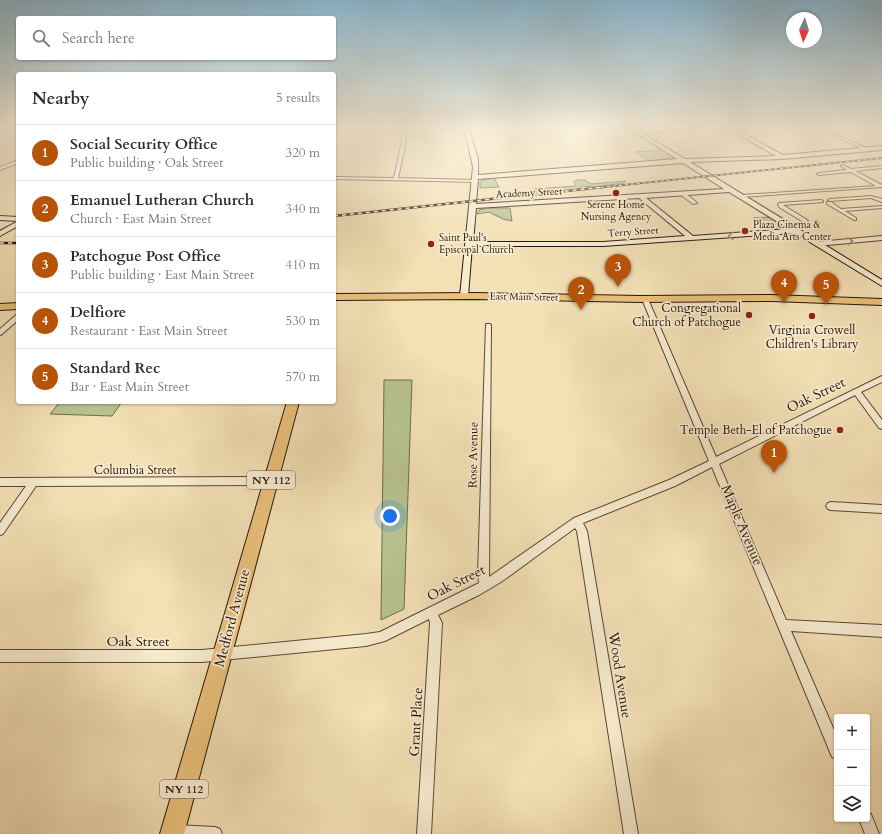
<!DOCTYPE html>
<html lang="en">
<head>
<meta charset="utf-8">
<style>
  :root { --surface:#fff; --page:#f2f2f3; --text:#2b2b33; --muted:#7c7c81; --line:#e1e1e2; --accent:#b45309 }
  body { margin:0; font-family:Cardo,serif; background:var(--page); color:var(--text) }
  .controls { position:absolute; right:12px; bottom:12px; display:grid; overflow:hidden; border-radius:4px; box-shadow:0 1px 3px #0004 }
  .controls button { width:36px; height:36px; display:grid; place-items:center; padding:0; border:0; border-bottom:1px solid var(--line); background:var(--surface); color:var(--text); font:20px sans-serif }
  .compass { position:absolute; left:786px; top:12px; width:36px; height:36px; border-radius:50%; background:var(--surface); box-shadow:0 1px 3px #0004; rotate:184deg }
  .you { position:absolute; left:390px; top:516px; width:14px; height:14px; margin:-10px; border:3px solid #fff; border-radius:50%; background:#1a73e8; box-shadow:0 0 0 6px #1a73e833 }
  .badge { display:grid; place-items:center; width:26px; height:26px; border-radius:50%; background:var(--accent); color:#fff; font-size:13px; font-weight:700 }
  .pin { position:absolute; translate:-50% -33px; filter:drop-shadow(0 1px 2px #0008) }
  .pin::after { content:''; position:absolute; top:21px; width:14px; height:12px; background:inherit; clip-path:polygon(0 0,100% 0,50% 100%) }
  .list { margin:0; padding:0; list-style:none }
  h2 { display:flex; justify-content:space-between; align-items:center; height:52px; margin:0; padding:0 16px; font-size:17px }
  h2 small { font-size:13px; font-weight:400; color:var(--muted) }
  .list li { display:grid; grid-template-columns:26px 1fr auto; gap:12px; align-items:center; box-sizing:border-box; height:56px; padding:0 16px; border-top:1px solid var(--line) }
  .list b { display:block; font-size:15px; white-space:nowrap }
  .list p { margin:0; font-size:13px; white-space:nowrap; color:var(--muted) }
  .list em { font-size:13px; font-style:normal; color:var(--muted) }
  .icon { flex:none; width:22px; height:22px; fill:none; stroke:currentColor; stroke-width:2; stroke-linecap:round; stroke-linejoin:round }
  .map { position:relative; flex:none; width:882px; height:834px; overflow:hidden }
  .search { position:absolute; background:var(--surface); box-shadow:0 1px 3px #0004; left:16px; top:16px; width:320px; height:44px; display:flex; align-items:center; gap:10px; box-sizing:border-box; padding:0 14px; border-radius:4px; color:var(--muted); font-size:15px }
  .panel { position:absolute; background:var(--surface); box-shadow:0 1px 3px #0004; left:16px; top:72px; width:320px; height:332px; border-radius:4px }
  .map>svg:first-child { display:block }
</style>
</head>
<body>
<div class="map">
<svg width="882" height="834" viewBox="0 0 882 834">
  <rect width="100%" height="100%" fill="#f3e0b5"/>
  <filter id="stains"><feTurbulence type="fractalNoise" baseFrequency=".005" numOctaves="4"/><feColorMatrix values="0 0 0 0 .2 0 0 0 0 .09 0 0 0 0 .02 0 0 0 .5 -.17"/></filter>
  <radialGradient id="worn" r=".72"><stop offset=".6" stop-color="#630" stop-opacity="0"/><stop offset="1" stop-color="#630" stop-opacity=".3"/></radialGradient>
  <path fill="#b7c390" stroke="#6f6c4e" d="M662,150L676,158L648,161L636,152Z
    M494,178L499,187L480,188V182L482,180Z
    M576,180H585L591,184L626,181L624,183L594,187L582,186L577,190L533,192L535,189L576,186L574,182Z
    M487,208H510L512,221L503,219L489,212L477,214L479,210Z
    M770,217L790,230L770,231L753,218Z
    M384,380H412L404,609L381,620Z
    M60,402H122L112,416L50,414Z"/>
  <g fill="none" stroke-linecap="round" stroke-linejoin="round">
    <g stroke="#5a4836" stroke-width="2">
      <path id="street" d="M403,127H407L405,146L398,178L475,180H477V182L334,179V177L394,178L401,146Z
        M722,127H738L638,134L636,133Z
        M815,127H819L868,149L865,150Z
        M18,160V163L0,170V167Z
        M843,165L851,169L882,166V168L855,171L882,185V187L742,197L740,196L742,195L876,186L851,172L819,175L817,174L819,173L847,170L841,166Z
        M680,192H684L697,203L693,204L680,194Z
        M871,196L882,199V202L871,198L830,201L828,200L830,199Z
        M821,200L823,201V202L783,205L807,220L808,221L805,223L779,207L778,204L780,203Z
        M827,202H831L841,209L882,206V208L845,211L856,218V220H854L827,204Z
        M882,236V240L817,246L814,244L817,242Z
        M645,297L648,299L716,457L882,376V382L861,392L882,420V429L879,428L855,395L719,464L786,620L882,625V637L791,631L837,737V759L832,757L712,467L675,486L583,523L587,531L638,834H624L577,531L575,528L501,582L479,595L438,615L442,623L431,834H417L430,623L429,619L385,641L366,646L202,662H0V650H202L366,634L380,632L479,583L478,574L486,324H490L491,325L489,577L574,518L669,480L709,461L642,299Z
        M18,314V320L2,334L0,335V329L16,315Z
        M271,477L274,478L275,481L274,484L271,485L36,486L3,534L0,535V523L26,486H0V478Z
        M831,502L882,505V513L831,510L828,509L826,506L828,503Z
        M867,812L871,814L879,834H865L859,819H867Z
        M174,825L215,827L220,829L222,834H168L167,832L169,827Z"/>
    </g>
    <g stroke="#27160b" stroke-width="2">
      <path id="secondary" d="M464,127H468L478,159V175L677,159L627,127H632L685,159L776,156L726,127H731L783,155L882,146V150L782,159L690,162L882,280V286L795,233L603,246H472L468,296L467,298H461L460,296L473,167ZM683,163L724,189L476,204L478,179ZM729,192L789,229L693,236L646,198ZM639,198L685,236L603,242H473L476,208Z
        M0,216L18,217V226L0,236V231L18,221L0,220Z"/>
    </g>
    <g stroke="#27160b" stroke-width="2">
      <path id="primary" d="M475,293L640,296L772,295L882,299V305L772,301L640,302L475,299L334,300V294Z
        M18,303V309L0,310V304Z
        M287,402H299L184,834H160Z"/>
    </g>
    <use href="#street" fill="#f7ebcf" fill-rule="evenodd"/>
    <use href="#secondary" fill="#f7ebcf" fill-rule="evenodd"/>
    <use href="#primary" fill="#eac07a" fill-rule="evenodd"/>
    <g stroke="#27160b" stroke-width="2">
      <path id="rail-far1" d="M595,188L882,158"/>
    </g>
    <g stroke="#27160b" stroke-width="2.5">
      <path id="rail" d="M334,216L604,187
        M0,243H18"/>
    </g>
    <use href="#rail-far1" stroke="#f7ebcf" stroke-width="1" stroke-dasharray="3" stroke-linecap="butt"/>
    <use href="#rail" stroke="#f7ebcf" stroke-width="1.5" stroke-dasharray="4" stroke-linecap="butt"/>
  </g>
  <defs><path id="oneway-chevron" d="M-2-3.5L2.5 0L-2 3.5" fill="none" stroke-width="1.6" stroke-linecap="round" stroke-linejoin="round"/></defs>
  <g stroke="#998b77">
    <use href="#oneway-chevron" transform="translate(731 236) rotate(176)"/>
    <use href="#oneway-chevron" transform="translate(850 241) rotate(-5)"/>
  </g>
  <linearGradient id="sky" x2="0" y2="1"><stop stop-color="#89b8d2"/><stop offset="0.52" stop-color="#faf1de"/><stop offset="1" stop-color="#faf1de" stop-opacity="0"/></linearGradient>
  <rect width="882" height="244" fill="url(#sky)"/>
  <g fill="#8f2418" stroke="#f7ebcf" stroke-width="1.5">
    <circle cx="616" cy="193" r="4"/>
    <circle cx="745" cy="231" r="4"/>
    <circle cx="431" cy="244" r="4"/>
    <circle cx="749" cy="315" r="4"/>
    <circle cx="812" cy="316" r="4"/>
    <circle cx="840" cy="430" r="4"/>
  </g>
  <g text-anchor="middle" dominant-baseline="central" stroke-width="3.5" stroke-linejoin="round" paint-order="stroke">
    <g font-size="10" fill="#27160b" stroke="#f7ebcf">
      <text transform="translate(529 193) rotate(-3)">Academy Street</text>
      <text transform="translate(633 232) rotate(-4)">Terry Street</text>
      <text transform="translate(524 297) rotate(1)">East Main Street</text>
    </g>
    <g font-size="10" fill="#27160b" stroke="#f7ebcf" text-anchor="start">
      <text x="616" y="205" text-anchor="middle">Serene Home<tspan x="616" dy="12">Nursing Agency</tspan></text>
      <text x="753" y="225">Plaza Cinema &amp;<tspan x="753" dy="12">Media Arts Center</tspan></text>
      <text x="439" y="238">Saint Paul's<tspan x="439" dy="12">Episcopal Church</tspan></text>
    </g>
    <g fill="#f7ebcf" stroke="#655646" stroke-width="1">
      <rect x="247" y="471" width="48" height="18" rx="3"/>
      <rect x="160" y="780" width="48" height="18" rx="3"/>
    </g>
    <g font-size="11" font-weight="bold" fill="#27160b">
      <text x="271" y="480">NY 112</text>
      <text x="184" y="789">NY 112</text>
    </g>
    <g font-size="12" fill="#27160b" stroke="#f7ebcf" text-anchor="end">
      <text x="741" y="308">Congregational<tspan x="741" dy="14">Church of Patchogue</tspan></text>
      <text x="812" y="330" text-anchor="middle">Virginia Crowell<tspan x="812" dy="14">Children's Library</tspan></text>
      <text x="832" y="430">Temple Beth-El of Patchogue</text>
    </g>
    <g font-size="12" fill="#27160b" stroke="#f7ebcf">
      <text transform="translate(473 455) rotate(-89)">Rose Avenue</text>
      <text x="135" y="470">Columbia Street</text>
    </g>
    <g font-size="14" fill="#27160b" stroke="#f7ebcf">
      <text transform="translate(816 395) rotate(-26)">Oak Street</text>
      <text transform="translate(742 525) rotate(67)">Maple Avenue</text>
      <text transform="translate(456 583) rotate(-27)">Oak Street</text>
      <text transform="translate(232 618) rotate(-75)">Medford Avenue</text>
      <text x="138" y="641">Oak Street</text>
      <text transform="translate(620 675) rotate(81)">Wood Avenue</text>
      <text transform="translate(416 722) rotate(-87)">Grant Place</text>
    </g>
  </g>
  <rect width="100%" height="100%" filter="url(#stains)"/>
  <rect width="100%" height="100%" fill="url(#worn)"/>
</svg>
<div class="controls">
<button>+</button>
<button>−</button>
<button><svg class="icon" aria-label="layers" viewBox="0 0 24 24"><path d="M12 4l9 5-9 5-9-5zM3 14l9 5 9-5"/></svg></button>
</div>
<svg class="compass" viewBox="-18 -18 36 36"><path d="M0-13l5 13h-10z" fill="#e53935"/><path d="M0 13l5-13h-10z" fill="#7c7c81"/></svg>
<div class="you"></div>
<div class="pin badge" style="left:774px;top:473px">1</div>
<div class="pin badge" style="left:581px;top:310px">2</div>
<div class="pin badge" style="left:618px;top:287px">3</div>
<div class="pin badge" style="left:784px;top:303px">4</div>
<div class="pin badge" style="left:826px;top:305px">5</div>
<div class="search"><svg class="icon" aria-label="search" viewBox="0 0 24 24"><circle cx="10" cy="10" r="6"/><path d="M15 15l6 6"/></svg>Search here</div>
<section class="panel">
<h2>Nearby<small>5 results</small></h2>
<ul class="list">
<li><span class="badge">1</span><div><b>Social Security Office</b><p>Public building · Oak Street</p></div><em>320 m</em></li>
<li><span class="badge">2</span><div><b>Emanuel Lutheran Church</b><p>Church · East Main Street</p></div><em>340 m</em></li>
<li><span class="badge">3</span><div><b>Patchogue Post Office</b><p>Public building · East Main Street</p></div><em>410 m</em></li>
<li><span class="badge">4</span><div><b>Delfiore</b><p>Restaurant · East Main Street</p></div><em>530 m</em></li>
<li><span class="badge">5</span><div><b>Standard Rec</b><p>Bar · East Main Street</p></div><em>570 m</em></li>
</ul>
</section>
</div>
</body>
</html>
